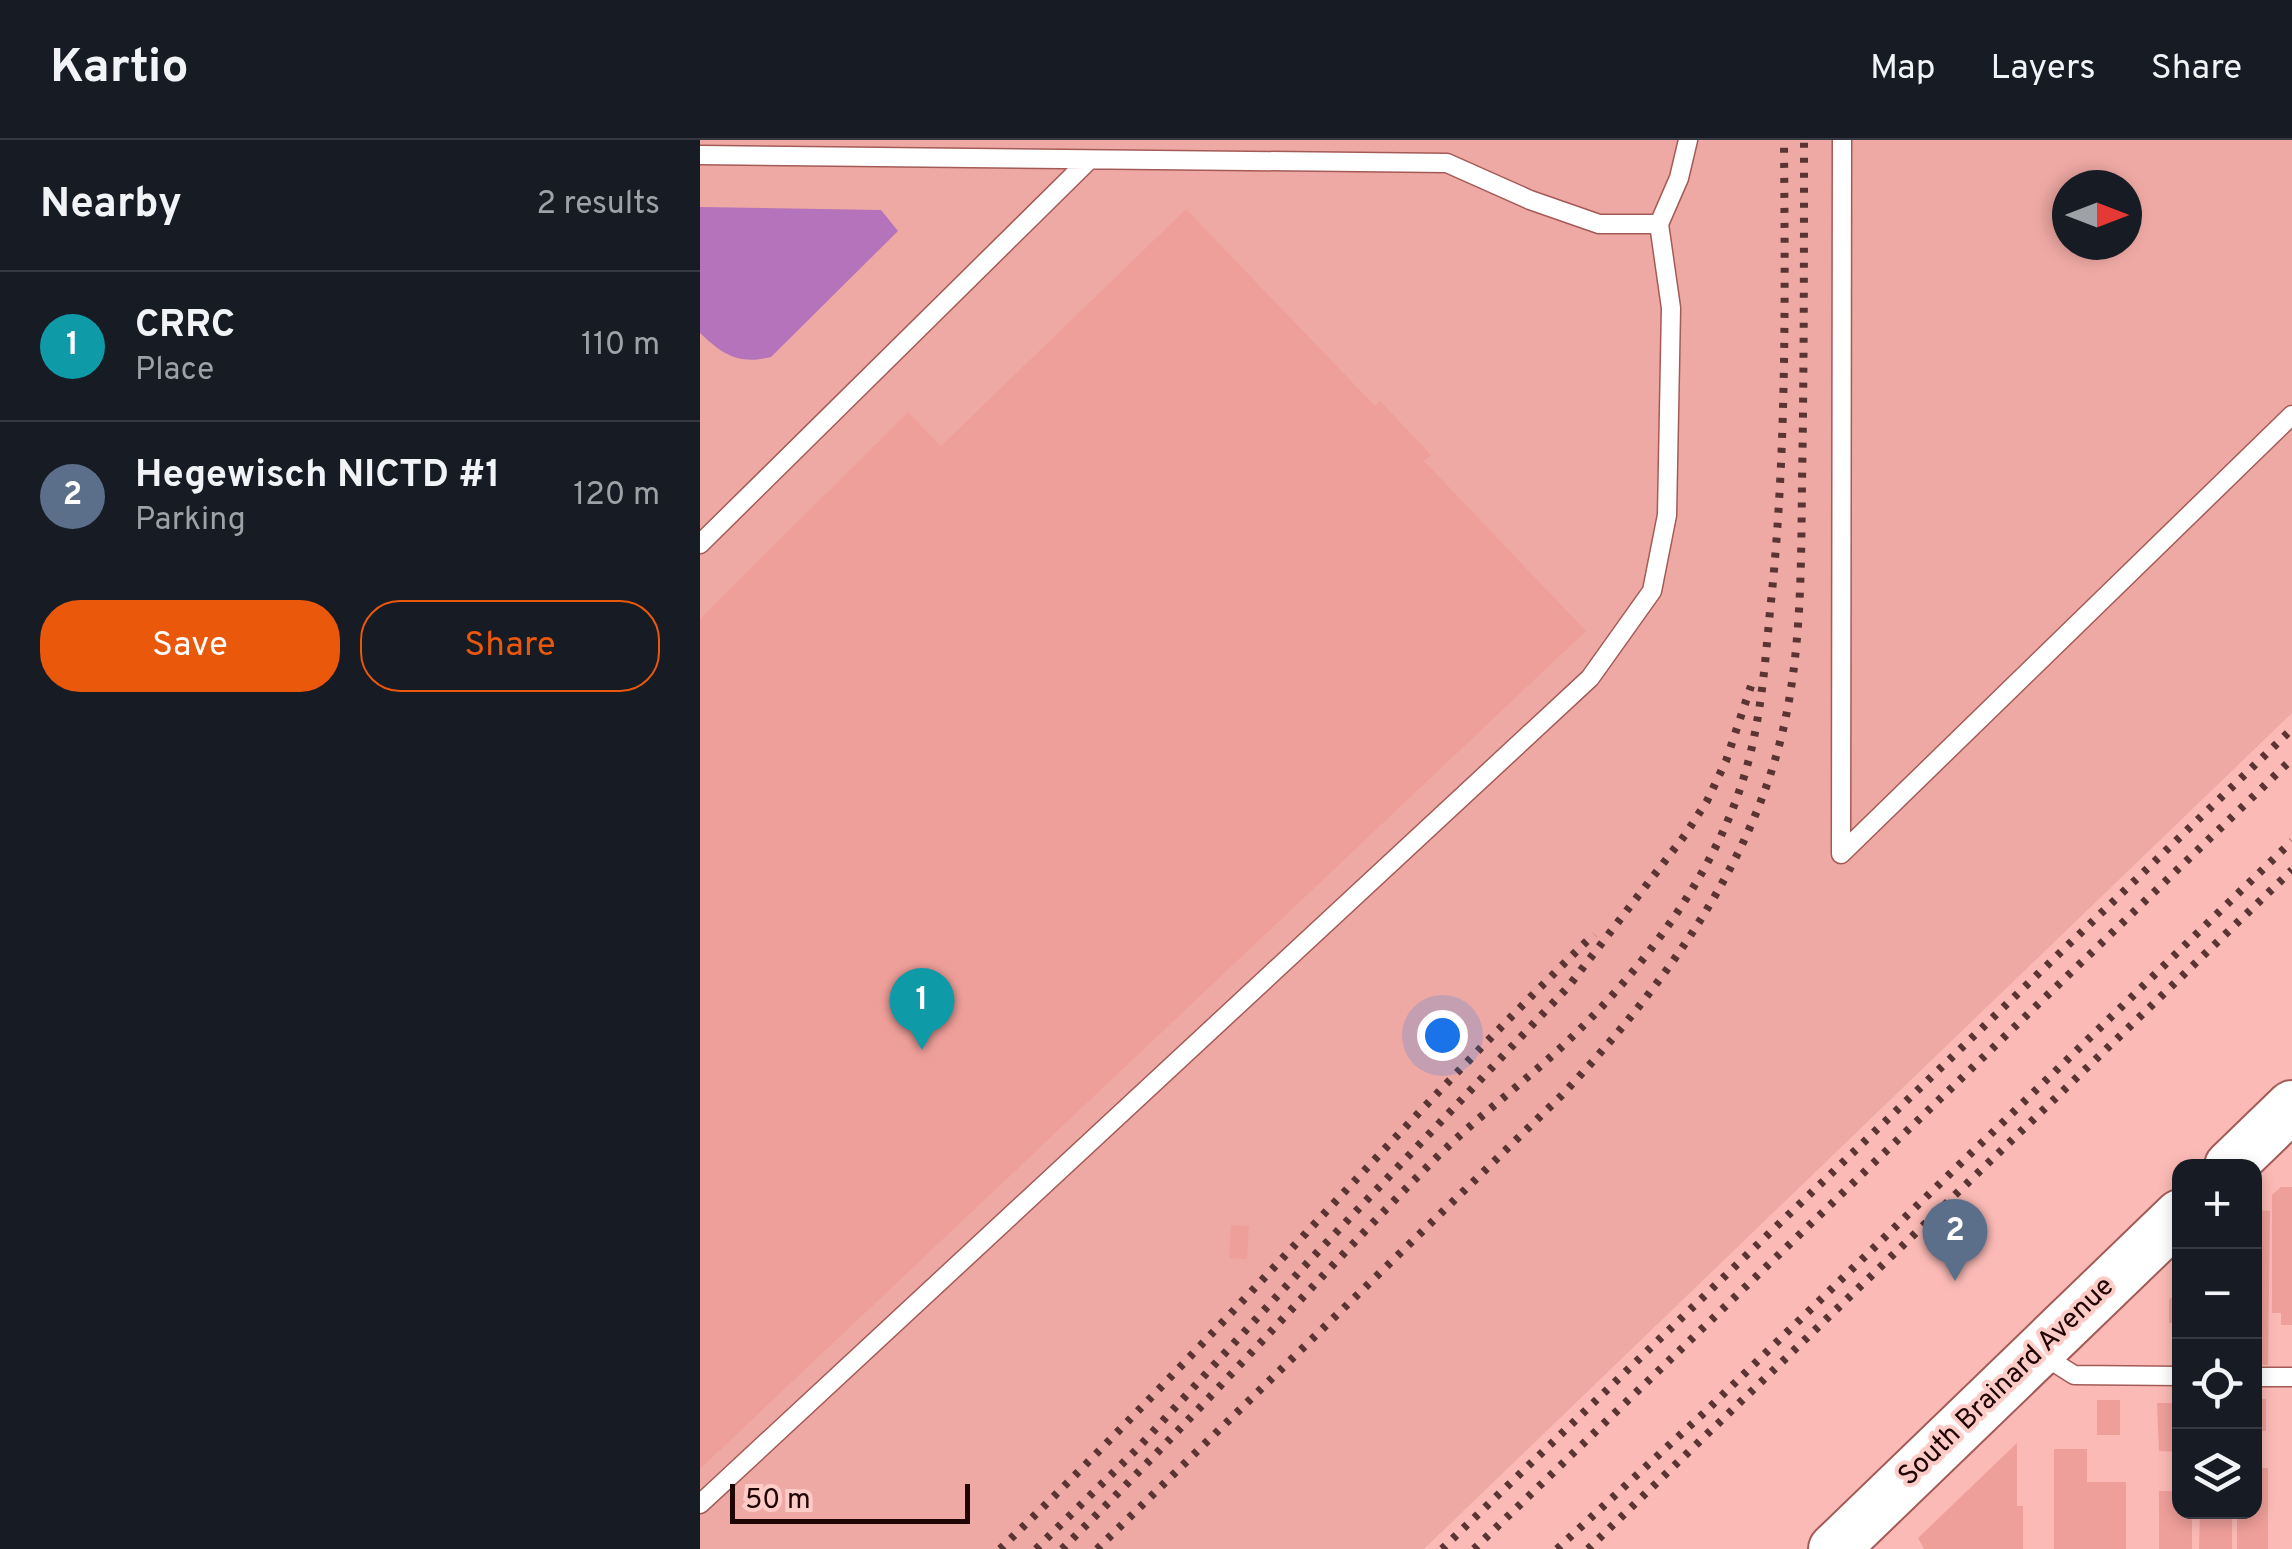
<!DOCTYPE html>
<html lang="en">
<head>
<meta charset="utf-8">
<style>
  :root { --surface:#171b24; --page:#242831; --text:#f1f3f6; --muted:#9ea1a6; --line:#363941; --accent:#ea580c }
  body { margin:0; font-family:Overpass,sans-serif; background:var(--page); color:var(--text) }
  .controls { position:absolute; right:30px; bottom:30px; display:grid; overflow:hidden; border-radius:20px; box-shadow:0 5px 15px #0003 }
  .controls button { width:90px; height:90px; display:grid; place-items:center; padding:0; border:0; border-bottom:2px solid var(--line); background:var(--surface); color:var(--text); font:50px sans-serif }
  .compass { position:absolute; left:1352px; top:30px; width:90px; height:90px; border-radius:50%; background:var(--surface); box-shadow:0 5px 15px #0003; rotate:90deg }
  .scale { position:absolute; left:30px; bottom:25px; width:240px; box-sizing:border-box; padding-left:10px; border:5px solid #200505; border-top:0; font-size:28px; line-height:35px; white-space:nowrap; color:#200505; -webkit-text-stroke:8px #feccc7; paint-order:stroke }
  .you { position:absolute; left:742px; top:895px; width:35px; height:35px; margin:-25px; border:8px solid #fff; border-radius:50%; background:#1a73e8; box-shadow:0 0 0 15px #1a73e833 }
  .badge { display:grid; place-items:center; width:65px; height:65px; border-radius:50%; background:var(--accent); color:#fff; font-size:32px; font-weight:700 }
  .pin { position:absolute; translate:-50% -82px; filter:drop-shadow(0 2px 5px #0008) }
  .pin::after { content:''; position:absolute; top:52px; width:35px; height:30px; background:inherit; clip-path:polygon(0 0,100% 0,50% 100%) }
  .list { margin:0; padding:0; list-style:none }
  h2 { display:flex; justify-content:space-between; align-items:center; height:130px; margin:0; padding:0 40px; font-size:42px }
  h2 small { font-size:32px; font-weight:400; color:var(--muted) }
  .list li { display:grid; grid-template-columns:65px 1fr auto; gap:30px; align-items:center; box-sizing:border-box; height:150px; padding:0 40px; border-top:2px solid var(--line) }
  .list b { display:block; font-size:38px; white-space:nowrap }
  .list p { margin:0; font-size:32px; white-space:nowrap; color:var(--muted) }
  .list em { font-size:32px; font-style:normal; color:var(--muted) }
  .actions { display:flex; gap:20px; padding:30px 40px }
  .actions a { flex:1; padding:22px 0; border:2px solid var(--accent); border-radius:40px; text-align:center; font-size:35px; color:var(--accent) }
  .actions .main { background:var(--accent); color:#fff }
  .icon { flex:none; width:55px; height:55px; fill:none; stroke:currentColor; stroke-width:2; stroke-linecap:round; stroke-linejoin:round }
  .map { position:relative; flex:none; width:1592px; height:1409px; overflow:hidden }
  header { display:flex; align-items:center; gap:60px; box-sizing:border-box; height:140px; padding:0 50px; background:var(--surface); border-bottom:2px solid var(--line) }
  header strong { font-size:48px }
  nav { display:flex; gap:55px; margin-inline-start:auto; font-size:35px }
  main { display:flex }
  aside { flex:1; background:var(--surface) }
  .map>svg:first-child { display:block }
</style>
</head>
<body>
<header>
<strong>Kartio</strong>
<nav><a>Map</a><a>Layers</a><a>Share</a></nav>
</header>
<main>
<aside>
<h2>Nearby<small>2 results</small></h2>
<ul class="list">
<li><span class="badge" style="background:#0f9aa8">1</span><div><b>CRRC</b><p>Place</p></div><em>110 m</em></li>
<li><span class="badge" style="background:#5c6f8a">2</span><div><b>Hegewisch NICTD #1</b><p>Parking</p></div><em>120 m</em></li>
</ul>
<div class="actions"><a class="main">Save</a><a>Share</a></div>
</aside>
<div class="map">
<svg width="1592" height="1409" viewBox="0 0 1592 1409">
  <rect width="100%" height="100%" fill="#fbbab5"/>
  <path fill="#efa9a4" fill-rule="evenodd" d="M0,0H1592V573L724,1409H0ZM1367,45H1427V105H1367Z"/>
  <path fill="#b473bb" d="M0,67L181,70L198,91L71,217C39,225 23,215 0,193Z"/>
  <path fill="#ef9f9a" d="M486,69L675,266L680,261L731,315L724,321L886,491L0,1329V479L208,272L241,306Z
    M1581,1047H1592V1185H1581V1173H1572V1055Z
    M1556,1070L1570,1071L1568,1225L1554,1224Z
    M531,1085L549,1086L547,1119L529,1118Z
    M1480,1149V1183H1469V1160Z
    M1554,1259H1566V1291H1554Z
    M1397,1260H1420V1295H1397Z
    M1457,1263H1480V1312L1459,1311Z
    M1317,1303V1366H1323V1409H1224L1218,1398Z
    M1354,1309H1387V1342H1426V1409H1354Z
    M1554,1328H1568V1409H1537V1372H1554Z
    M1459,1351H1480V1372H1492V1409H1459Z
    M1500,1372H1532V1409H1499Z"/>
  <g fill="none" stroke-linecap="round" stroke-linejoin="round">
    <g stroke="#a45b57" stroke-width="21">
      <path id="lane" d="M1142,0L1141,714L1592,275
        M0,15L747,23L830,60L899,84H959L979,38L988,0
        M0,404L389,20
        M1341,1214L1374,1235L1480,1236
        M1554,1237H1592
        M0,1364L890,538L952,451L967,375L971,168L959,84"/>
    </g>
    <g stroke="#a45b57" stroke-width="54">
      <path id="secondary" d="M1530,1026L1592,966
        M1134,1409L1480,1075"/>
    </g>
    <use href="#lane" stroke="#fff" stroke-width="18"/>
    <use href="#secondary" stroke="#fff" stroke-width="50"/>
    <path stroke="#593432" stroke-width="8" stroke-dasharray="5 10" stroke-linecap="butt" d="M300,1409C506,1211 690,993 894,794
      M336,1409L437,1309L612,1118L868,847L985,695L1007,661L1026,621L1051,546
      M362,1409C491,1283 608,1147 735,1019C779,975 829,939 873,896C948,823 1017,730 1046,630C1061,578 1065,524 1070,471C1087,314 1085,158 1084,0
      M397,1409L860,957C952,860 1040,743 1077,613C1102,526 1101,431 1102,342C1104,228 1104,114 1104,0
      M742,1409L1592,589
      M774,1409L1592,619
      M857,1409L1007,1270L1592,701
      M888,1409L1592,730"/>
  </g>
  <g text-anchor="middle" dominant-baseline="central" stroke-width="8" stroke-linejoin="round" paint-order="stroke">
    <g font-size="28" fill="#200505" stroke="#feccc7">
      <text transform="translate(1307 1242) rotate(-44)">South Brainard Avenue</text>
    </g>
  </g>
</svg>
<div class="controls">
<button>+</button>
<button>−</button>
<button><svg class="icon" aria-label="locate" viewBox="0 0 24 24"><circle cx="12" cy="12" r="6"/><path d="M12 2v4M12 18v4M2 12h4M18 12h4"/></svg></button>
<button><svg class="icon" aria-label="layers" viewBox="0 0 24 24"><path d="M12 4l9 5-9 5-9-5zM3 14l9 5 9-5"/></svg></button>
</div>
<svg class="compass" viewBox="-18 -18 36 36"><path d="M0-13l5 13h-10z" fill="#e53935"/><path d="M0 13l5-13h-10z" fill="#9ea1a6"/></svg>
<div class="scale">50 m</div>
<div class="you"></div>
<div class="pin badge" style="left:222px;top:910px;background:#0f9aa8">1</div>
<div class="pin badge" style="left:1255px;top:1141px;background:#5c6f8a">2</div>
</div>
</main>
</body>
</html>
